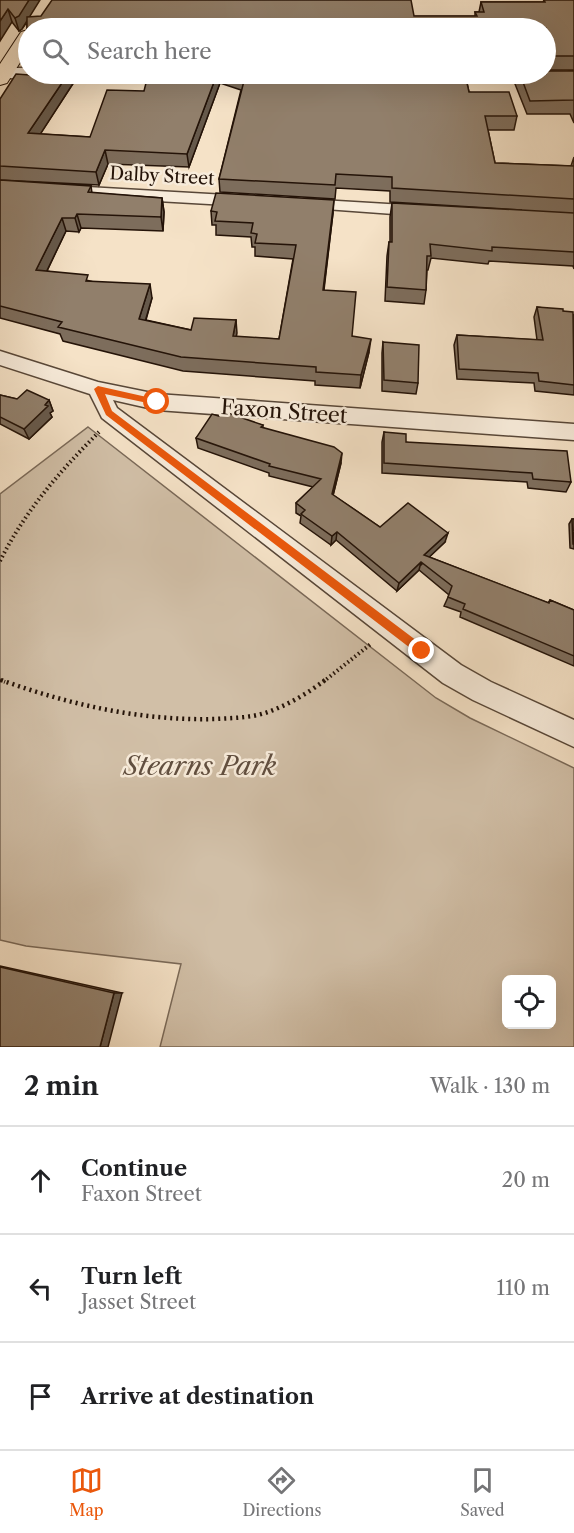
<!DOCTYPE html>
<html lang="en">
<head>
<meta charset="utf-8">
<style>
  :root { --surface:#fff; --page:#f6f6f6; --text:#202124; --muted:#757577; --line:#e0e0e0; --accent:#ea580c }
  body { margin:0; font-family:"Libre Caslon Text",serif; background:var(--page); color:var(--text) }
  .controls { position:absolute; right:18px; bottom:18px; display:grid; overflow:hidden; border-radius:9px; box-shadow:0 6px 24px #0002 }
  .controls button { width:54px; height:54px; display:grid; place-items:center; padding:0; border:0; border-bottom:2px solid var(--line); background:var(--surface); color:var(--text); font:30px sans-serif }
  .stop { position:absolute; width:18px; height:18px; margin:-14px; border:4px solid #ea580c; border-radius:50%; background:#fff }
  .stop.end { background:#ea580c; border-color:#fff; box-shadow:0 2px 6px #0008 }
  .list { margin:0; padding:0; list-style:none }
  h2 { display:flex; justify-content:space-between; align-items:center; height:78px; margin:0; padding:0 24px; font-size:26px }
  h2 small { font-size:20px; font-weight:400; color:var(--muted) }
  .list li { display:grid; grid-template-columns:39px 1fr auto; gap:18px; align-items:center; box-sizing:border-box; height:108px; padding:0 24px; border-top:2px solid var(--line) }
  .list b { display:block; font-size:22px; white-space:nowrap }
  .list p { margin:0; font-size:20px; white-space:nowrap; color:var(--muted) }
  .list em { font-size:20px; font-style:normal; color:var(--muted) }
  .icon { flex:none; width:33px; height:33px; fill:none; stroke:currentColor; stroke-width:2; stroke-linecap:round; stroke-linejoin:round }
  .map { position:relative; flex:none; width:574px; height:1047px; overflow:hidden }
  .search { position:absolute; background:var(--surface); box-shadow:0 6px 24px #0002; left:18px; right:18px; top:18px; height:66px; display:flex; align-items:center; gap:15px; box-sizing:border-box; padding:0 21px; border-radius:33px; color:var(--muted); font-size:22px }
  .sheet { height:402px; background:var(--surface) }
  nav { display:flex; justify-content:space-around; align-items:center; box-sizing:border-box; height:84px; border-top:2px solid var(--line); background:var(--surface); font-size:16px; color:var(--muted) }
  nav a { display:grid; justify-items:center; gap:3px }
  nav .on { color:var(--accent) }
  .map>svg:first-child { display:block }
</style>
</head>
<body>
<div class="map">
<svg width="574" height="1047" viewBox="0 0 574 1047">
  <rect width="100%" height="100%" fill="#f5e2c7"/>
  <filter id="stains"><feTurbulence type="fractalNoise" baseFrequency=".00333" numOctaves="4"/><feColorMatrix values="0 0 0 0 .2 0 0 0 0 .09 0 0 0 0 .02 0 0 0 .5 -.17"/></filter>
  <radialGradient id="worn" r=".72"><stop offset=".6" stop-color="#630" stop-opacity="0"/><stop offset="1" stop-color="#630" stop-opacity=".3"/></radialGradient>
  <path fill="#d1bfa7" stroke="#7a6958" stroke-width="1.5" fill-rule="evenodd" d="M88,427L436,698L470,718L574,768V1047H160L181,964L26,946L0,940V494ZM506,980H552V1024H506Z"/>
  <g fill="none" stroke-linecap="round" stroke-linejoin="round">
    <g stroke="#584738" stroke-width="3">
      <path id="minor" d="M0,182L244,196L252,201L244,206L0,192Z
        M304,199L421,206L429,211L421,216L298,207L296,204L298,201Z
        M0,351L98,382L157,394L574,424V440L157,410L113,400L117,408L461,665L491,682L574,720V747L473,700L443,683L102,418L90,394L0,365Z"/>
    </g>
    <g stroke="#584738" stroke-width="3">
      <path id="tertiary" d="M4,68H28V74H210L212,76L209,80L203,81L4,78L0,77V69Z
        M546,72H574V82H426L420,81L417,77L420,74Z"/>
    </g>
    <g stroke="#241308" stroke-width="2">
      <path id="primary" d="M28,30V50L7,83L0,85V64L21,32Z"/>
    </g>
    <path stroke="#241308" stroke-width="4" stroke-dasharray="1.5 3" stroke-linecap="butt" d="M0,561C25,511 60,471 99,432
      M0,680L5,682
      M323,682L372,643"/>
    <path stroke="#241308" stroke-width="4.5" stroke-dasharray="2 4" stroke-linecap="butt" d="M1,680C71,705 141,721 215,719C232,718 249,718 265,713C286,706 307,694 325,680"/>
    <use href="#minor" fill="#f8ecdb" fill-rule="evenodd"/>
    <use href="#tertiary" fill="#f8ecdb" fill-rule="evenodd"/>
    <use href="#primary" fill="#f5e2c7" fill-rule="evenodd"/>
  </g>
  <path fill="#7d6d5c" stroke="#241308" stroke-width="1.5" d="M0,0L30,17L475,16V12H479L481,2H543L544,0H574V70H546V28H28V41L27,34V22L22,29L19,31L12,22Z
    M574,71V123L570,114H527L515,84L518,74H546Z
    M53,74H68L74,82L40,134L90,137L144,91L164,80L166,74H465L469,92L517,116L514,130H488L495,163L571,166L574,157V269L573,266L489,261L488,264L431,258L428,270H427L426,290L424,304L385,301L387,256L389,242H390V217L392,203L522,210L390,202V191L336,188L335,199L220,192L219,179L241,90L220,83L189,167L108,164L99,185L0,180V99L54,76Z
    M0,180L91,186L92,193L162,198L164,212L163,231L81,228L79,232L66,231L47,271L90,281L152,298L146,320L191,330L236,320V337L279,339L293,259L255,256V247H252L251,237L216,235V225H212L211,211L333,213L324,290L352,336L369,352L360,388L315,385V381L183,371L63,341L60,334L0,318Z
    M537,307L563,311L574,315V395L535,391L534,383L457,379L454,345L457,335L537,340L534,317Z
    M383,342L418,383L416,394L382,391V353Z
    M0,395L17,399L49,400L53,411L50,413L52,417L29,439L0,424Z
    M219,416L263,425V428L341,463L333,495L380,527L445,542L429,557L548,603L550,600L574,610V666L460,617L461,612L444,606L449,595L419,570L397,591L336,540L331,545L300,523L301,516L296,513V503L313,487L269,476V473L198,448L196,438Z
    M384,432L406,442L571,482L566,492L528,488L527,482L382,473V442Z
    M572,519H574V549L570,548L569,524Z
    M0,966L122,993L0,1047Z"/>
  <path fill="#66594b" stroke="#241308" stroke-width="1.5" d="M29,0H40L22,29L19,31L15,18Z
    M8,9L12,22L0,41V21Z
    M68,74H72L74,82L32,147L28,133Z
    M217,74H219L220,83L189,167L187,154Z
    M105,150L108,164L99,185L96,172Z
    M162,198L164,212L163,231L161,217Z
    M334,200L333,213L322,303L323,290Z
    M77,214L81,228L79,232L75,218Z
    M62,218L66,231L41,283L36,270Z
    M150,284L152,298L142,332L139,319Z
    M236,320L237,333L234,350L233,336Z
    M371,339L369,352L360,388L361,375Z
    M49,400L53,411L50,413L52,417L29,439L24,429Z
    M342,453L341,463L331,504L332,494Z
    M337,532L336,540L331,545L332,536Z
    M448,533L445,542L422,564L424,555Z
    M421,562L419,570L397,591L399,583Z
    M114,993H122L108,1047H100Z"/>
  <path fill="#917f6b" stroke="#241308" stroke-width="1.5" d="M0,0H29L19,16L15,18L8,9L0,21Z
    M52,0H411L414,16H477L475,12H484L481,2H545L544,0H574V56H546V28H123L96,27L95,28H28V37L27,34V17L41,16Z
    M546,71H574V100L530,101L520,74H546Z
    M16,74L57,77L55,74H68L28,133L90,137L107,90L144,91L147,79L164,80L166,74H217L187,154L105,150L96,172L0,166V99Z
    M232,74H465L469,92H509L517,116H485L495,163L574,166V199L392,188V177L336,174L335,185L219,179L245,77Z
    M0,180L91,186L88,192L162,198L161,217L77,214L75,218H62L36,270L88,275L86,281L150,284L139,319L191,330L194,318L236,320L233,336L279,339L296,245L255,243L257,234L251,233L253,223L215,221L217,212L211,211L216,193L334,200L323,290L356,292L352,336L371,339L361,375L316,372V367L181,357L58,327L62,322L0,306Z
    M392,203L574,213V252L492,247V251L430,244L431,256H427L426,290L387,287L389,242H392Z
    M537,307L563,309V311L573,312L574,385L539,381L538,373L459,369L457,335L543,340Z
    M383,342L419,345L418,383L384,380Z
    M27,390L49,400L45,405L48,406L24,429L0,417V395L17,399Z
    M222,411L263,425L261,427L334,447L342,453L332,494L380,527L408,503L448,533L424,555L549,603L550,600L574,610V656L463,609L465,604L448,597L452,586L421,562L399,583L337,532L332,536L301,514L305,510L296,503L321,479L269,466L270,464L196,438L212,414L219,416Z
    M384,432L406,434V442L567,451L571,482L533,479L532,473L384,463Z
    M572,519H574V544H573Z
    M0,967L114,993L100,1047H0Z"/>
  <path fill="#ea580c" d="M98,386L160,400L161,402L157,405L105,394L112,411L425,647V654H418L106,415L94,389Z"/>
  <g text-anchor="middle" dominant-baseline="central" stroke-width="5" stroke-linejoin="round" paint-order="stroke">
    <g font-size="18" fill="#241308" stroke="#f8ecdb">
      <text transform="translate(162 176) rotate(3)">Dalby Street</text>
    </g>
    <g font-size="21" fill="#241308" stroke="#f8ecdb">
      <text transform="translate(284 411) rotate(4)">Faxon Street</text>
    </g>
    <g font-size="26" font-style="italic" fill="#614f40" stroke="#f8ecdb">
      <text x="200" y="766">Stearns Park</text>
    </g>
  </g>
  <rect width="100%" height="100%" filter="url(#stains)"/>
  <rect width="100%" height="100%" fill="url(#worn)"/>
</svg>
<div class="controls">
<button><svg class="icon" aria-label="locate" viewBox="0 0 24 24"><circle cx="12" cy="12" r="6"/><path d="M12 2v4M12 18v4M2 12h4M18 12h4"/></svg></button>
</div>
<div class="stop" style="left:157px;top:402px"></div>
<div class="stop end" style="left:422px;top:651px"></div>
<div class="search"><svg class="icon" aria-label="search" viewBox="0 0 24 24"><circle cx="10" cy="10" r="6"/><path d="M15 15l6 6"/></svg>Search here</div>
</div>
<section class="sheet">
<h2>2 min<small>Walk · 130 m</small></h2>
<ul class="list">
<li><svg class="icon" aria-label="ahead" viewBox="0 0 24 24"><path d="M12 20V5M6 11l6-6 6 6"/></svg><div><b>Continue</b><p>Faxon Street</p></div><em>20 m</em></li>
<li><svg class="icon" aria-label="left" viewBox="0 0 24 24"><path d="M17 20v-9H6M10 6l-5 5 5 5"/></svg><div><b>Turn left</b><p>Jasset Street</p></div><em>110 m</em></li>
<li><svg class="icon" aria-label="arrive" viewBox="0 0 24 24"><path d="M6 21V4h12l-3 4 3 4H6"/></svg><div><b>Arrive at destination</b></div></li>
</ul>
</section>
<nav>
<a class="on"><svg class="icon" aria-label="map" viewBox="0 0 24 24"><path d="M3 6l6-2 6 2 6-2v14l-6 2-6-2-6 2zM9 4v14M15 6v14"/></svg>Map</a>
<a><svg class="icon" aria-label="directions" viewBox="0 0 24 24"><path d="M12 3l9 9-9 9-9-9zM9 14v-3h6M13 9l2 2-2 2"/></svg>Directions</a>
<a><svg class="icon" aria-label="saved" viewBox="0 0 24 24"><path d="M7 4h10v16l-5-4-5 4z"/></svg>Saved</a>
</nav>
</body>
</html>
